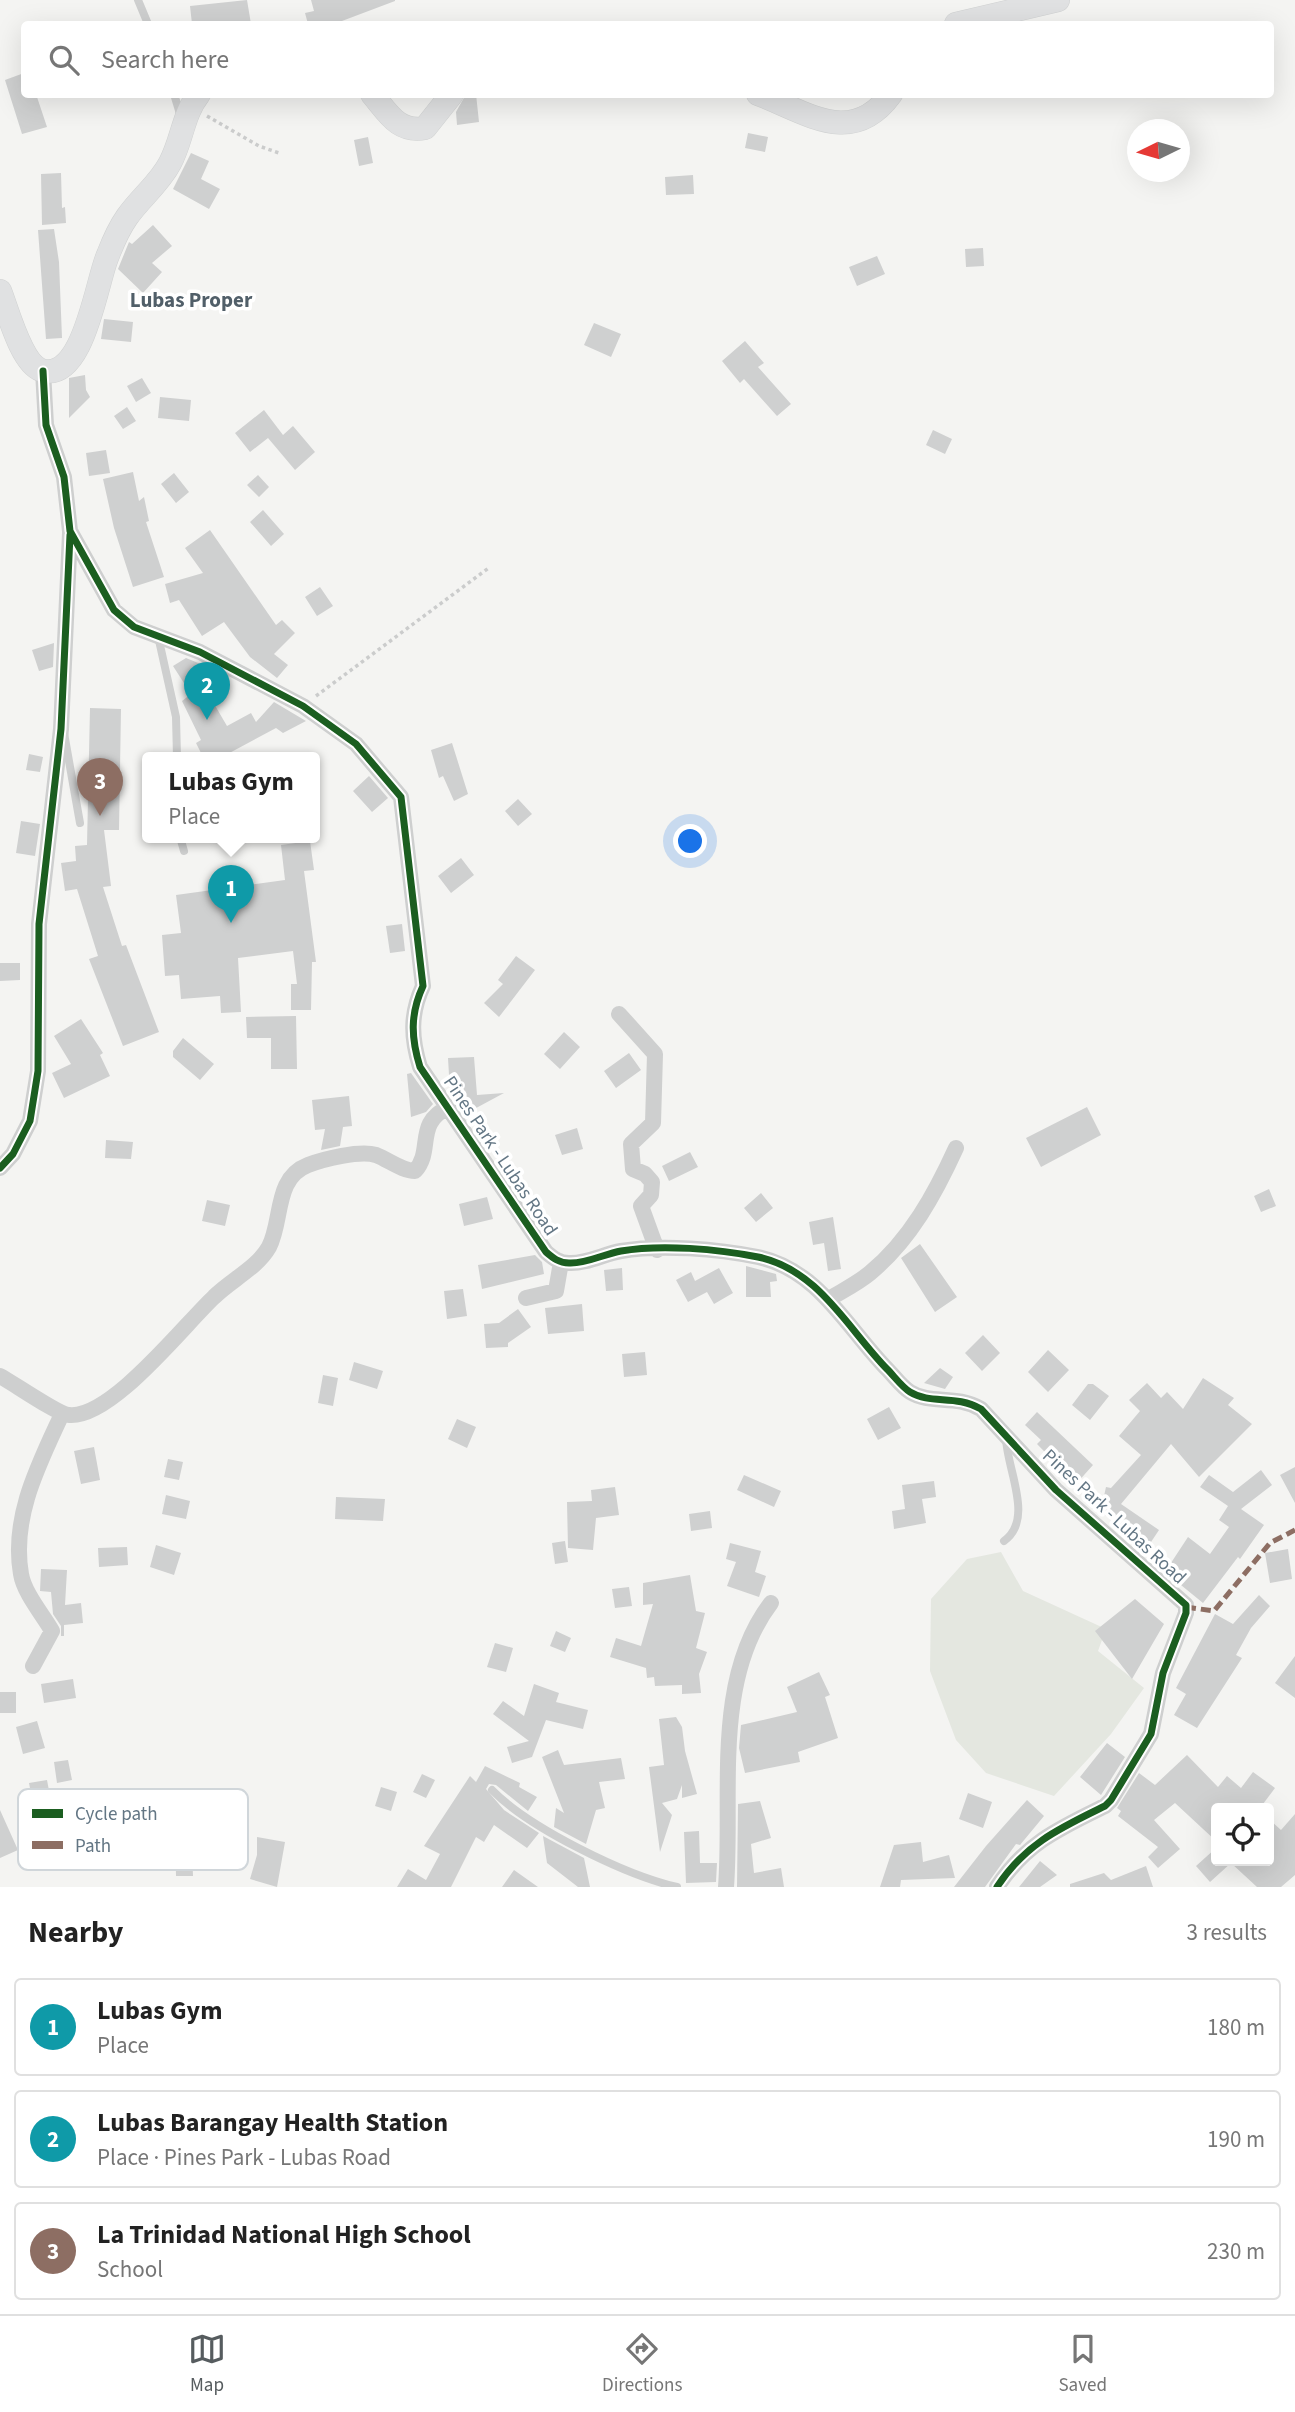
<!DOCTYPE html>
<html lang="en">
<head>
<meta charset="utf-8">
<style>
  :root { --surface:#fff; --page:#f6f6f6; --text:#222; --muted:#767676; --line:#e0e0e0; --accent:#565c5f }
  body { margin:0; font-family:"Source Sans 3",sans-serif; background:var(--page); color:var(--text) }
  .controls { position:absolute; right:21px; bottom:21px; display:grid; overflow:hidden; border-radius:7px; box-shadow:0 7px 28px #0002 }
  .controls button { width:63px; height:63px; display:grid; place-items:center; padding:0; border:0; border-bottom:2px solid var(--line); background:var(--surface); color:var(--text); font:35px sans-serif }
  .compass { position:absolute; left:1127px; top:119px; width:63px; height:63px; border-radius:50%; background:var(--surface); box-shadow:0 7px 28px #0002; rotate:265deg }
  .you { position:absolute; left:691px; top:842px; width:24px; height:24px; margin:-18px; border:5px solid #fff; border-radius:50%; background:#1a73e8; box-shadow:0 0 0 10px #1a73e833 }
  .badge { display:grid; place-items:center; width:46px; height:46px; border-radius:50%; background:var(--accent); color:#fff; font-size:23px; font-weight:700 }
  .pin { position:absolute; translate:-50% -58px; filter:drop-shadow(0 2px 4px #0008) }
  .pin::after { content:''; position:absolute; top:37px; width:24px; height:21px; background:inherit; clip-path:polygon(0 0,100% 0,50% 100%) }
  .popup { position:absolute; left:142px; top:752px; width:178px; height:91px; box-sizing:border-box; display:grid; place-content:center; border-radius:7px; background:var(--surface); filter:drop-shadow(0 2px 5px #0005); font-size:23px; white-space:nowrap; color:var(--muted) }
  .popup b { font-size:26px; color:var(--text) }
  .popup::after { content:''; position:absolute; left:50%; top:100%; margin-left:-14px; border:14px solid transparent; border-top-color:var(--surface) }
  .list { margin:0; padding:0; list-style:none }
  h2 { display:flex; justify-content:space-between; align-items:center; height:91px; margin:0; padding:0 28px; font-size:30px }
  h2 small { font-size:23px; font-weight:400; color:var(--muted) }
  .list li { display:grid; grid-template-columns:46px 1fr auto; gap:21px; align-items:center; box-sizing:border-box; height:98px; margin:0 14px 14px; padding:0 14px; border:2px solid var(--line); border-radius:7px }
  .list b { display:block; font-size:26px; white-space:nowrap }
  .list p { margin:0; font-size:23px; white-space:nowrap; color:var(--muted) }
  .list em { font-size:23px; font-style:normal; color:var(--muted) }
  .icon { flex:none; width:38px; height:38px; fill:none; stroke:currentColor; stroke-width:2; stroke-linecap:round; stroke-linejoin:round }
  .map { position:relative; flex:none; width:1295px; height:1887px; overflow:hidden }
  .search { position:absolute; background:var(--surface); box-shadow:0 7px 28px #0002; left:21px; right:21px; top:21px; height:77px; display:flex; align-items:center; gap:18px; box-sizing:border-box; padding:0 24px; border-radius:7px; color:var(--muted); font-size:26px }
  .sheet { height:427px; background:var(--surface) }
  nav { display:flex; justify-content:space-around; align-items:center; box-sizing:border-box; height:98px; border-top:2px solid var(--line); background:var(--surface); font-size:19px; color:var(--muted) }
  nav a { display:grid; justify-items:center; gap:4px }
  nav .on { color:var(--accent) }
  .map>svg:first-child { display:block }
</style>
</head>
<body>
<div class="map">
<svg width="1295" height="1887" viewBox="0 0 1295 1887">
  <rect width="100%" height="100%" fill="#f4f4f2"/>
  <path fill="#e4e7e0" d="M1001,1552L1023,1591L1106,1629L1098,1651L1144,1688L1111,1734L1054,1796L986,1773L956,1740L930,1671L931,1599L967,1559Z"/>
  <path fill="#cfd0d0" d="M247,0L251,24H192L190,6Z
    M311,0H395V1L334,24H308L305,13L314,11Z
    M24,73V94H36L47,127L22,134L5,80Z
    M466,94H476L479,122L457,125L456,112Z
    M748,133L768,137L765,152L745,148Z
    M368,137L373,163L359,166L354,140Z
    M191,153L209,161L201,179L220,189L209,209L173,189Z
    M61,173L62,208L65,207L66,223L42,225L41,174Z
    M693,175L694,194L666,195L665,177Z
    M153,225L172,246L152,263L162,272L143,293L118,269L129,242L132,244Z
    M54,229L59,262L62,338L46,339L38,230Z
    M983,248L984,266L966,267L965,249Z
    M877,256L885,274L857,286L849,267Z
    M104,319L133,322L131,342L101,339Z
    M594,323L621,334L611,357L584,345Z
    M745,341L764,363L758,367L791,404L777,416L744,379L740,383L722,361Z
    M85,375L86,390L90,397L69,418V378Z
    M142,378L151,393L136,402L127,386Z
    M160,397L191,400L189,421L158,418Z
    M127,407L136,421L123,429L114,416Z
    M264,410L283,435L293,426L315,452L295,470L268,438L250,452L235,433Z
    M933,430L952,439L945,454L926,445Z
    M106,450L110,473L89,476L86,453Z
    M133,472L139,501L144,497L149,521L146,522L164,577L133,587L114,528L103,479Z
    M174,473L189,492L176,503L161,484Z
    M258,475L269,487L259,497L247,485Z
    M263,510L284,534L271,546L250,522Z
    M210,530L276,625L282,620L295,633L274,654L288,665L277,678L250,657L224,622L202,636L179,600L170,603L165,584L203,573L185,548Z
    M320,587L333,606L317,616L305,597Z
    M54,643L53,667L39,671L32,650Z
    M186,658L203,665L222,696L213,702L227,726L251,713L256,722L274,702L306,721L283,733L276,728L222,757H203L196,743L201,740L182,701L191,694L173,666Z
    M90,708L121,709L119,830H104L111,886L103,887L122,946L126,945L159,1032L123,1046L89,959L98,956L77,889L65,891L61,863L76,861L75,846L87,845Z
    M452,743L468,794L454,801L443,776L439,778L431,750Z
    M29,754L43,757L40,772L26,770Z
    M369,776L388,798L372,812L353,791Z
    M518,799L532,814L518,826L505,811Z
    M21,821L40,824L35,856L16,853Z
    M310,841L314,870L304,871L316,962H312L311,1010H291V984H297L293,951L238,958L241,1012L221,1013L220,996L181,999L179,975L165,976L162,935L181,933L176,895L285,880L281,845Z
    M461,858L474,875L451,893L438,876Z
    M402,924L405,951L390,953L386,926Z
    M516,956L535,970L499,1017L484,1003L503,984L498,980Z
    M0,963H20V980L0,981Z
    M296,1016L297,1069H271V1038H247L246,1017Z
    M81,1019L103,1053L100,1055L110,1076L64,1098L52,1073L71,1064L54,1036Z
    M564,1032L580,1047L560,1069L544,1054Z
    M183,1038L214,1064L200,1080L173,1057V1051Z
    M629,1053L641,1070L616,1088L604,1071Z
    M474,1057L477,1095L504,1093L465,1114L450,1092L448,1058Z
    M411,1073L433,1104L426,1112L411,1117L407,1074Z
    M349,1096L352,1126L343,1127L340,1146L321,1150L325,1129L315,1130L312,1100Z
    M1087,1107L1101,1135L1041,1167L1026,1138Z
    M577,1128L583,1149L562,1155L555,1135Z
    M106,1140L133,1142L131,1159L105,1158Z
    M690,1152L698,1167L669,1181L662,1166Z
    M1269,1189L1276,1206L1261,1212L1254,1196Z
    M761,1193L773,1208L756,1222L744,1208Z
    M487,1197L493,1219L464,1226L459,1204Z
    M207,1200L230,1205L225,1226L202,1221Z
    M833,1217L841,1269L828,1271L824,1243L813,1245L809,1222Z
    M920,1244L957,1297L935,1312L901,1258Z
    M535,1255L542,1262L544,1274L482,1289L478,1265Z
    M746,1266L776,1274L777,1281L770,1282L771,1297H746Z
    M622,1268L623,1290L606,1291L604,1270Z
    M719,1268L733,1293L714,1304L707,1292L688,1302L676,1280L691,1272L695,1281Z
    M463,1289L467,1316L447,1319L444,1291Z
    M582,1304L584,1331L548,1334L545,1308Z
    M518,1309L531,1327L508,1343V1347L486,1348L484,1324L499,1323Z
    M983,1335L1000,1353L982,1371L965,1353Z
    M1048,1350L1069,1370L1048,1392L1028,1372Z
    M645,1352L647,1375L624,1377L622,1354Z
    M354,1362L383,1371L377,1389L349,1380Z
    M940,1368L953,1377L945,1389L924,1383Z
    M323,1375L338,1378L333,1406L318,1403Z
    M1203,1378L1234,1398L1228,1405L1252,1424L1199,1477L1171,1444L1121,1504L1159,1530L1145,1551L1121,1534L1130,1521L1100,1514L1106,1487L1111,1488L1141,1455L1119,1436L1140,1411L1129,1400L1147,1383L1161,1398L1167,1392L1183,1409Z
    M1088,1384H1093L1109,1396L1090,1420L1072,1405Z
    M889,1407L901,1428L878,1440L867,1419Z
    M1037,1412L1093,1465L1076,1484L1037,1444L1041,1440L1025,1425Z
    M457,1419L476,1427L467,1448L448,1439Z
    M94,1447L100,1480L81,1484L74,1451Z
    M168,1459L183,1462L179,1480L164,1477Z
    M1295,1467V1503L1280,1475Z
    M1261,1470L1272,1485L1241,1509L1264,1525L1240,1559L1238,1557L1203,1603L1165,1572L1188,1537L1210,1554L1229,1527L1219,1520L1228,1506L1200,1487L1209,1475L1233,1492Z
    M744,1475L781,1491L774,1507L737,1490Z
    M934,1481L936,1497L922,1499L926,1523L894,1529L892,1511L905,1509L902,1485Z
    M615,1487L619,1515L596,1518L593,1550L568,1548L567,1502L592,1501L591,1490Z
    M166,1495L190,1501L186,1519L162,1514Z
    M336,1497L385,1499L383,1521L335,1519Z
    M710,1511L712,1528L691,1531L689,1514Z
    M565,1541L568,1562L555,1564L552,1543Z
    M730,1543L761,1551L755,1572L766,1576L759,1597L727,1586L736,1562L726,1559Z
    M156,1545L181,1553L174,1575L150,1567Z
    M127,1547L128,1565L99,1567L98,1548Z
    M1288,1549L1292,1579L1270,1583L1265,1553Z
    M41,1569L67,1570L65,1605L81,1603L83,1623L64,1625V1636H61V1626L53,1614L51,1592L40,1591Z
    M690,1575L696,1611L705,1613L696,1648L707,1652L699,1674L701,1693L682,1694V1685L655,1686L654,1677L647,1678L646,1668L610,1657L616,1638L641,1646L653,1604L643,1605V1583Z
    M629,1587L632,1606L615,1608L612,1589Z
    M1259,1595L1270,1606L1251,1628L1236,1655L1242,1658L1197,1728L1174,1715L1186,1694L1176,1688L1215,1614L1233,1624Z
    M1135,1599L1164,1624L1132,1679L1095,1631Z
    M556,1631L571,1638L565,1652L550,1646Z
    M495,1643L513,1648L506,1672L487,1667Z
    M1295,1656V1698L1275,1683Z
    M819,1672L830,1695L825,1697L838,1738L798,1752L800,1762L745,1773L739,1748L741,1725L797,1712L787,1687Z
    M73,1679L76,1698L44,1703L41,1684Z
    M534,1684L559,1693L556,1702L588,1710L583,1729L546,1720L532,1757L512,1763L507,1747L529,1741L493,1714L503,1701L524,1716Z
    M0,1692H16V1713H0Z
    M676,1717L682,1727L685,1751L697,1794L682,1798V1785L677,1799L662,1803L672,1815L660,1852L649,1767L664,1765L659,1719Z
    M37,1721L45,1748L23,1754L16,1727Z
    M1107,1743L1125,1757L1101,1795L1080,1777Z
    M558,1750L564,1765L621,1758L625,1779L599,1782L605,1808L596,1810L586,1844L554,1827L556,1808L564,1813L542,1757Z
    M1187,1755L1218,1787L1227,1776L1241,1788L1253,1772L1275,1788L1260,1808H1216V1841L1175,1803L1154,1820L1180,1849L1158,1868L1148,1857L1158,1847L1118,1816L1121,1811L1117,1808L1139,1773L1155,1785Z
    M68,1760L72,1780L57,1783L54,1762Z
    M485,1766L520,1783L519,1787L537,1797L528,1811L496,1785L489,1784L486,1789L504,1810L539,1833L527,1848L494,1825L484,1842L476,1837L451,1887H397L408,1869L426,1880L440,1854L424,1846L470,1776L476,1782Z
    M422,1774L435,1780L426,1798L413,1792Z
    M47,1780L53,1812L35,1815L29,1783Z
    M381,1787L397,1792L391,1811L375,1806Z
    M968,1793L992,1802L983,1828L959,1819Z
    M1027,1800L1044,1816L1020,1845L1016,1844L985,1887H954L986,1846Z
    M760,1801L771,1838L751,1844L754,1873L781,1868L784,1887H737L738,1804Z
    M0,1810L18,1850L0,1858Z
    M108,1814L113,1846L81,1851L76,1819Z
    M1295,1814V1875L1281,1887H1257L1231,1863L1210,1882L1196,1866L1216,1848V1861H1269V1819L1281,1830Z
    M193,1825L194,1830L226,1833L223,1852L192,1848L193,1876H176L175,1827Z
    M699,1831L700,1863H717L716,1882L686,1883L684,1832Z
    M543,1836L584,1858L590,1887H578L547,1863Z
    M257,1837L285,1842L277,1887L250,1879L257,1855Z
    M921,1842L923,1862L949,1855L955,1878L901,1880L900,1887H880L894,1845Z
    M1040,1861L1057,1875L1040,1887H1019Z
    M1146,1866L1153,1887H1070V1884L1104,1873L1111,1880Z
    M514,1870L538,1887H502Z"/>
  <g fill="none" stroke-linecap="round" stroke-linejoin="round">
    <g stroke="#d0d2d2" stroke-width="24">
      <path id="secondary" d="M956,24L1058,0
        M372,94C388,113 398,133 425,128L452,94
        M758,94C806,112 852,148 891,94
        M0,291C8,311 21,363 41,370C84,384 97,278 108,255C113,242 120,227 127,217C141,197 159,184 170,163C182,141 183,114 199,94"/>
    </g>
    <path stroke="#cbcccc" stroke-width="3.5" stroke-dasharray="3.5 3.5" stroke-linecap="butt" d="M207,116L259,146L279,153
      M316,696L490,567"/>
    <path stroke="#cecfcf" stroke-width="8" d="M138,0L148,24
      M174,94L181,117
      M158,636L176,717L177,757
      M64,733L80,823
      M180,837L184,851
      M1004,1541C1035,1519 1006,1468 1006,1437
      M492,1790C529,1828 625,1875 677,1887"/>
    <path stroke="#cecfcf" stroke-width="16" d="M43,371L46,425L64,477L70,531L114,610L134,627L200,652L303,706L356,744L401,797L423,986C410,1014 411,1038 420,1067L546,1252C553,1258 559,1263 569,1263C586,1264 604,1254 621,1251C661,1244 718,1249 758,1257C819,1270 847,1328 887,1369C894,1376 902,1387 910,1392C931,1405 955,1394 981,1409L1056,1490L1186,1605V1613L1163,1673L1151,1734L1111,1800L1105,1806C1060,1828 1026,1843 997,1887
      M619,1014L655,1054L653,1123L631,1144L633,1169L645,1174L652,1182L651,1195L641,1206L657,1250
      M0,1168L13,1154L30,1121L38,1071L39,924L61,729L70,533
      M526,1298L556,1291L561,1262
      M829,1299C842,1291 858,1283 870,1273C910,1240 935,1194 956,1148
      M0,1376C13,1383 59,1415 69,1415C111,1419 184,1325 214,1297C231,1280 257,1268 269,1247C283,1220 274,1178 308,1165C324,1159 360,1150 376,1155C389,1160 402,1171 415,1171C434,1150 414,1123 449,1107
      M33,1666L52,1631C43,1615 24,1593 21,1574C11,1517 39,1464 62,1414
      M726,1887C733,1796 712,1680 771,1603"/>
    <use href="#secondary" stroke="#e0e1e2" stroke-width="23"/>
    <path stroke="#8d6e63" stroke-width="5" stroke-dasharray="10 5" stroke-linecap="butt" d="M1186,1607L1214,1611L1270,1543L1295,1530"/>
    <g stroke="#fff" stroke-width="11">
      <path id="cycleway" d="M43,371L46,425L64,477L70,531L114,610L134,627L200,652L303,706L356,744L401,797L423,986C410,1014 411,1038 420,1067L546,1252C553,1258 559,1263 569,1263C586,1264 604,1254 621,1251C661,1244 718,1249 758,1257C819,1270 847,1328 887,1369C894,1376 902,1387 910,1392C931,1405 955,1394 981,1409L1056,1490L1186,1605V1613L1163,1673L1151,1734L1111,1800L1105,1806C1060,1828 1026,1843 997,1887
        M0,1168L13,1154L30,1121L38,1071L39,924L61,729L70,535"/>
    </g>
    <use href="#cycleway" stroke="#1b5e20" stroke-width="7"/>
  </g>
  <g text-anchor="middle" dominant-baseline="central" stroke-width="7" stroke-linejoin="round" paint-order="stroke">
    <g font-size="19" fill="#637684" stroke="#fff">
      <text transform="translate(500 1156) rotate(56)">Pines Park - Lubas Road</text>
      <text transform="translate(1114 1517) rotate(43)">Pines Park - Lubas Road</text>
    </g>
    <g font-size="21" font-weight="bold" fill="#515f69" stroke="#fff">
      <text x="191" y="300">Lubas Proper</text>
    </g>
  </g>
  <rect x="18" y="1789" width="230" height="81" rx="10" fill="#fff" stroke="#d0d6da" stroke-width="2"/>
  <rect x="32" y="1809" width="31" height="9" fill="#1b5e20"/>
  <rect x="32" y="1841" width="31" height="8" fill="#8d6e63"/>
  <g font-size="19" fill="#637684">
    <text x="75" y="1820">Cycle path</text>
    <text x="75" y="1852">Path</text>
  </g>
</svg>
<div class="controls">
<button><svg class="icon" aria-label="locate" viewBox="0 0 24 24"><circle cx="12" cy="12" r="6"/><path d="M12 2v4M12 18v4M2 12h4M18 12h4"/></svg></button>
</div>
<svg class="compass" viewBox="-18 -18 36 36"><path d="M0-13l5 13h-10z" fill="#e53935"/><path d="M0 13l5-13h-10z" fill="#767676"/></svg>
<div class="you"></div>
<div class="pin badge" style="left:231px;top:923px;background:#0f9aa8">1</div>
<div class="popup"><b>Lubas Gym</b>Place</div>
<div class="pin badge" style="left:207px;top:720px;background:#0f9aa8">2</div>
<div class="pin badge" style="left:100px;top:816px;background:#8d6e63">3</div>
<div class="search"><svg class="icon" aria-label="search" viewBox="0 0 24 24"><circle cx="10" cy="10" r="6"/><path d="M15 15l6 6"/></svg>Search here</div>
</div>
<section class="sheet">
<h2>Nearby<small>3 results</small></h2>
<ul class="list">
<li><span class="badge" style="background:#0f9aa8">1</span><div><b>Lubas Gym</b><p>Place</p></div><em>180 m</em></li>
<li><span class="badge" style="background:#0f9aa8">2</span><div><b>Lubas Barangay Health Station</b><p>Place · Pines Park - Lubas Road</p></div><em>190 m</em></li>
<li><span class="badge" style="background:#8d6e63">3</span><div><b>La Trinidad National High School</b><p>School</p></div><em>230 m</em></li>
</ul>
</section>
<nav>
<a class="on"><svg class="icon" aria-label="map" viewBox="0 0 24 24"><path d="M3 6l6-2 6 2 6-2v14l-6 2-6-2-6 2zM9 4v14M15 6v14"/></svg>Map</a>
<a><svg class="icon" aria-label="directions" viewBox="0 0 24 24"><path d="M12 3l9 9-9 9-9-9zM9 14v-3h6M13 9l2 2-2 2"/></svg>Directions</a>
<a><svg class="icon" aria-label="saved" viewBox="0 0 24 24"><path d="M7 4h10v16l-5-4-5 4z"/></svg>Saved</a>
</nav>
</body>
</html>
